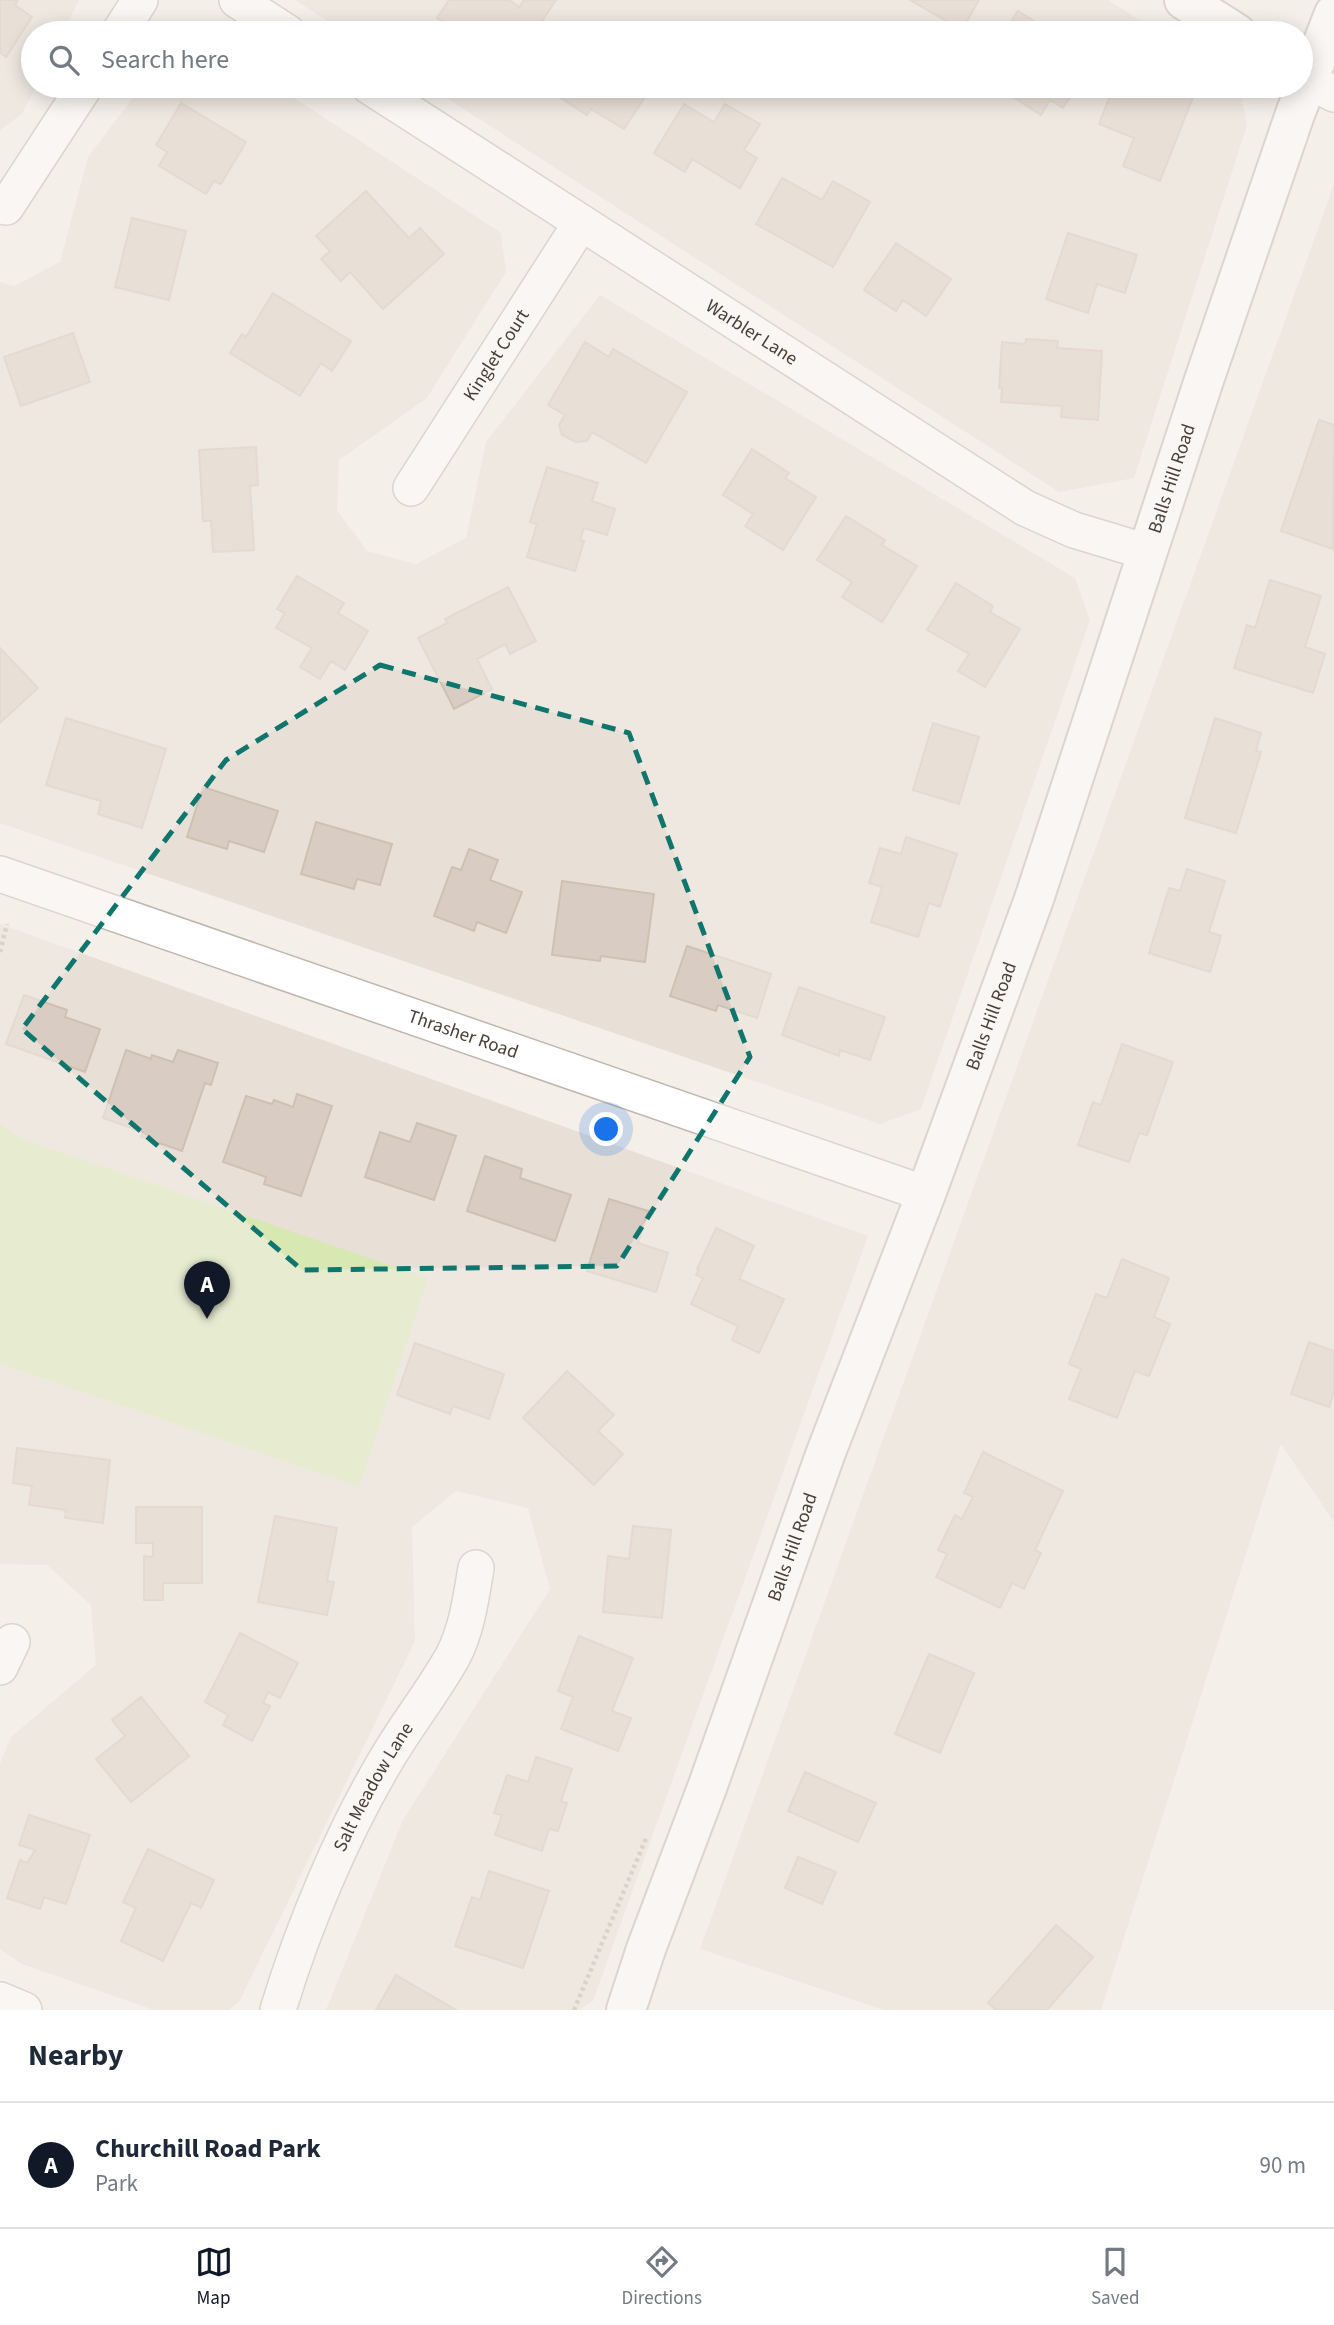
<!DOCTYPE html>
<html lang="en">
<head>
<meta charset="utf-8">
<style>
  :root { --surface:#fff; --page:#f2f2f3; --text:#1f2937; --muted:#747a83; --line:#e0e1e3; --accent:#111827 }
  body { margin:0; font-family:"Source Sans 3",sans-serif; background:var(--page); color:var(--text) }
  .you { position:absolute; left:607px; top:1130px; width:24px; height:24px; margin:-18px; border:5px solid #fff; border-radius:50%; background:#1a73e8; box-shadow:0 0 0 10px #1a73e833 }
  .badge { display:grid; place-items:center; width:46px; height:46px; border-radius:50%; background:var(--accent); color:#fff; font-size:23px; font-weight:700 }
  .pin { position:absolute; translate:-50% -58px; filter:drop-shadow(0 2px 4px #0008) }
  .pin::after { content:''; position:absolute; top:37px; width:24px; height:21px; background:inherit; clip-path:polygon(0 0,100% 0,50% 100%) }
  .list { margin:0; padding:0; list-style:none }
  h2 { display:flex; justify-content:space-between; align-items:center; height:91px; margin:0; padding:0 28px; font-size:30px }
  h2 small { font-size:23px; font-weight:400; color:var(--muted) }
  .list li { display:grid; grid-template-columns:46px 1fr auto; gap:21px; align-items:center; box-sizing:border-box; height:126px; padding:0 28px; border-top:2px solid var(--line) }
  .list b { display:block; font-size:26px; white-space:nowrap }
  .list p { margin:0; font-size:23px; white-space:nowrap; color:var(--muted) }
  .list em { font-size:23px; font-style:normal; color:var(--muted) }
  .icon { flex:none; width:38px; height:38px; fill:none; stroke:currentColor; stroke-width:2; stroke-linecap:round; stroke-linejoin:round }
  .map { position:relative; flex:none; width:1334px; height:2010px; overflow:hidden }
  .search { position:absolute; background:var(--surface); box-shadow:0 4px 18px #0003; left:21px; right:21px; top:21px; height:77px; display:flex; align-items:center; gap:18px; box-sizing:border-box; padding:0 24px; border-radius:38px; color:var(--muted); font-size:26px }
  .sheet { height:217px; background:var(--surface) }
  nav { display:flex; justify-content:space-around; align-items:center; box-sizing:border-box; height:98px; border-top:2px solid var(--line); background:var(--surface); font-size:19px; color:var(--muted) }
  nav a { display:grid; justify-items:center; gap:4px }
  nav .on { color:var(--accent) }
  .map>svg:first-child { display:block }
</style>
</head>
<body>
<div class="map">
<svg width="1334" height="2010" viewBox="0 0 1334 2010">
  <rect width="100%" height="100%" fill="#f4efe9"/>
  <path fill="#e8e0d7" d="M0,0H79L62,33H33V86H36L22,114L0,130Z
    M295,0H1108L1160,33H346Z
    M142,86H276L501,233L506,272L427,398L339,460L337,510L367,551L416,564L466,538L486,442L600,295L1075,578L1090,620L921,1109L880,1124L0,823V282L14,286L60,262L88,157Z
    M428,86H1239L1247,125L1134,478L1059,492Z
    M1334,184V1522L1281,1444L1101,2010H884L700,1949Z
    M0,924L868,1236L593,2001L579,2010H326L403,1820L550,1589L528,1508L456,1491L412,1527L415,1641L239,2002L228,2010H154L22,1964L0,1949V1764L11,1737L96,1665L91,1605L47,1565L0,1564V1364L359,1487L21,1143L0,1129Z"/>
  <path fill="#d8e8b3" d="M0,1124L21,1139L428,1278L359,1487L0,1364Z"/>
  <path fill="#d9ccc2" stroke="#d0c0b2" stroke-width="2" d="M0,0H18L15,5L32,17L6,57L0,53Z
    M449,0H509L519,7L524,0H556L534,33H461L437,18Z
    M910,0H979L962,30Z
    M1018,11L1048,30L1046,33H1004Z
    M549,86H652L624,129L591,109L587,115L547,89Z
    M1003,86H1077L1063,108L1050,100L1041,115L1001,89Z
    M1114,86H1178L1195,92L1160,181L1123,166L1134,138L1099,124Z
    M181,103L246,142L221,184L214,181L206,194L159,166L167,152L156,145Z
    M684,104L714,122L725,104L760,124L744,150L757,158L740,188L692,159L685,172L654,153Z
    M782,178L822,200L833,181L870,202L833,267L756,224Z
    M366,191L409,238L420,228L444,254L383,309L350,272L341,281L321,259L330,251L316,236Z
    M132,218L186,231L169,300L115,287Z
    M1068,233L1137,255L1125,293L1097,284L1088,313L1046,299Z
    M896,243L951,279L926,316L903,300L896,311L864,290Z
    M273,293L351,341L332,371L321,363L300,396L230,353L242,334L246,337Z
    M73,333L90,382L21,406L4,357Z
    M1026,339L1058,341L1057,348L1102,351L1098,420L1061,417L1062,406L1001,402L1002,388H999L1002,342L1025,344Z
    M585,342L609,357L613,349L687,392L646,463L592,432L587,441L576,442L562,435L559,425L565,415L548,405Z
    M1319,420L1334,425L1333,549L1281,531Z
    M256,447L258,485L250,486L254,550L213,552L211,521H203L199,450Z
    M752,449L789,473L785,478L816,497L783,550L745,526L753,514L723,495Z
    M547,467L598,483L592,501L615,509L607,535L584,528L580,540L584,541L575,571L527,557L537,524L530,522Z
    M846,516L885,540L882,545L917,566L882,622L842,597L852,582L817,560Z
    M297,576L344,603L338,613L368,631L345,670L331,661L320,679L300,667L312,648L276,628L285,613L277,609Z
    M1270,580L1321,596L1305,647L1325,654L1313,693L1234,668L1247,625L1255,628Z
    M956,583L993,606L990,612L1020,629L985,687L958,671L969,654L927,630Z
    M508,587L536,641L510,654L505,644L477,659L492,689L454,709L418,638L447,623L445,619Z
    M0,648L38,688L0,723Z
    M66,718L166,749L142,828L98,814L101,801L46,785Z
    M1215,718L1261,733L1256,751L1261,752L1236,833L1185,818Z
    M933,723L979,737L959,804L913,790Z
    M203,787L278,811L264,852L229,841L227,849L187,837Z
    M316,822L392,844L380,885L357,879L354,889L301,874Z
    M906,837L957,854L940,907L929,903L918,937L871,922L882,887L869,883L880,848L901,854Z
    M469,849L498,860L490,880L522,892L506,933L477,922L474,931L434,916L452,867L461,870Z
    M1187,869L1225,881L1209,932L1221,936L1210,972L1149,953L1169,888L1180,891Z
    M562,881L654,894L645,962L601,956L600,961L552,955Z
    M687,946L771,974L757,1018L718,1005L716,1011L670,996Z
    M799,987L885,1017L870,1060L840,1050L839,1056L782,1035Z
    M24,995L67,1010L65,1017L100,1029L85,1072L6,1044Z
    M1122,1044L1173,1062L1147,1135L1139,1133L1129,1162L1078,1145L1093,1102L1101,1105Z
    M126,1050L151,1059L152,1055L173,1062L178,1050L218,1063L211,1085L205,1083L182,1151L141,1137L143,1132L103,1118Z
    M297,1094L332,1106L301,1196L264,1184L266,1177L223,1162L246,1096L272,1104L274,1100L293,1107Z
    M417,1123L456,1136L434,1200L365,1177L380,1132L410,1142Z
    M485,1156L522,1169L520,1178L571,1195L555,1241L467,1211Z
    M609,1199L648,1211L638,1243L668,1253L656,1292L587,1271Z
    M716,1228L754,1246L739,1279L784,1299L759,1353L732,1340L738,1326L691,1304L703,1278L696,1275L699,1269H697Z
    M1122,1259L1169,1278L1154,1317L1170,1324L1149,1376L1135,1371L1117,1418L1069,1399L1081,1369L1069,1364L1096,1294L1107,1298Z
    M1309,1342L1334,1351V1392L1329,1407L1291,1394Z
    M415,1343L504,1374L489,1419L453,1406L450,1414L397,1395Z
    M567,1371L614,1415L598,1431L623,1454L594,1485L523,1418Z
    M17,1448L110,1460L103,1523L65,1518L66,1510L29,1505L32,1486L13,1483Z
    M983,1452L1063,1491L1035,1550L1041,1553L1024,1589L1012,1583L1000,1608L936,1577L947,1554L938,1550L955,1515L962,1519L973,1497L964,1493Z
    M136,1507H202V1583H163V1600H144V1556L153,1557V1543H136Z
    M275,1516L337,1528L327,1581L334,1582L327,1615L258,1602Z
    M633,1526L671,1530L662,1618L603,1612L608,1556L629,1559Z
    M240,1633L298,1663L280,1698L268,1692L263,1703L270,1706L252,1741L223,1725L228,1715L205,1702Z
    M579,1636L633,1658L612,1711L631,1718L618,1751L561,1729L573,1697L558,1691Z
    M929,1654L974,1673L940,1753L895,1734Z
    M141,1697L189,1756L131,1802L96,1759L125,1736L112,1720Z
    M536,1757L572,1769L561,1801L567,1803L558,1831L549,1829L542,1851L495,1835L502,1815L494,1813L507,1775L528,1782Z
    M805,1772L876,1803L858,1842L788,1811Z
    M29,1815L90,1835L66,1904L44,1897L40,1909L7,1898L20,1860L27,1863L35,1850L19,1845Z
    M148,1849L214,1880L201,1908L191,1903L163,1961L121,1941L136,1908L123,1902Z
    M798,1857L836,1872L822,1904L785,1888Z
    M489,1871L549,1891L523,1968L455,1946L472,1897L480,1900Z
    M1056,1925L1093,1957L1047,2010H996L988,2003Z
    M396,1975L456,2010H376Z"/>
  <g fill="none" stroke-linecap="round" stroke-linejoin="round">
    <g stroke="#c0b6ac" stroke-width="38">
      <g id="minor">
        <path d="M237,0L288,33"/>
        <path d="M119,33L140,0"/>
        <path d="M1309,81L1334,94"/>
        <path id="s1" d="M369,86L1025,508L1074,530L1147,552"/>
        <path d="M6,207L85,86"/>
        <path id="s2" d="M411,488L581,223"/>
        <path id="s3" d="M0,874L926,1194"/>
        <path d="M0,1667L12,1642"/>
        <path d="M0,2000L24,2010"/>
        <path id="s4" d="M278,2010C303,1927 342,1834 386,1760C407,1724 433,1692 453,1656C467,1629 471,1598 476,1568"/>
      </g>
    </g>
    <g stroke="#c0b6ac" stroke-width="42">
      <g id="tertiary">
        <path d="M1184,0L1236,33"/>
        <path id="s5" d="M626,2010L646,1949L708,1785L825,1455L926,1194L1034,899L1203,383L1295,114L1334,14"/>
      </g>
    </g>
    <path stroke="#c1af9d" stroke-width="4.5" stroke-dasharray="3.5 3.5" stroke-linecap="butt" d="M0,952L7,924
      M574,2010L647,1836"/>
    <use href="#minor" stroke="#fff" stroke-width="35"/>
    <use href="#tertiary" stroke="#fff" stroke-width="38"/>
  </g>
  <path d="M0 0H1334V2010H0ZM380,665L629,733L750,1057L617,1266L302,1270L22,1029L226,760Z" fill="#f4efe9" fill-opacity=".55" fill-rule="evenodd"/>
  <path fill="none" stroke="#0f766e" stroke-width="5" stroke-dasharray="14 9" stroke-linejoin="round" d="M380,665L629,733L750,1057L617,1266L302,1270L22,1029L226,760Z"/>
  <g text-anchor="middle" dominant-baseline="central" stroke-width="5" stroke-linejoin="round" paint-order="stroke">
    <g font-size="19" fill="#483f37" stroke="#fff">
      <text stroke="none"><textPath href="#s1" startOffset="455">Warbler Lane</textPath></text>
      <text stroke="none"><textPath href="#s2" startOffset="158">Kinglet Court</textPath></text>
      <text stroke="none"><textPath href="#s5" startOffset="1626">Balls Hill Road</textPath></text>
      <text stroke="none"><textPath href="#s5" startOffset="1059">Balls Hill Road</textPath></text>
      <text stroke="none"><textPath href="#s3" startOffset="490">Thrasher Road</textPath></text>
      <text stroke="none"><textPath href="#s5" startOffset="492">Balls Hill Road</textPath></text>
      <text stroke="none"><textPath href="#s4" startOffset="243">Salt Meadow Lane</textPath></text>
    </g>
  </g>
</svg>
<div class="you"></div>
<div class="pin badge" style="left:207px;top:1319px">A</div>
<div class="search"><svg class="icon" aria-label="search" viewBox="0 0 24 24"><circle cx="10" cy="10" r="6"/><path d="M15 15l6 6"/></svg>Search here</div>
</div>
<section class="sheet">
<h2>Nearby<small></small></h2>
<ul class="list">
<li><span class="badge">A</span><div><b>Churchill Road Park</b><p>Park</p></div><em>90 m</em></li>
</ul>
</section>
<nav>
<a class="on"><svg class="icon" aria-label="map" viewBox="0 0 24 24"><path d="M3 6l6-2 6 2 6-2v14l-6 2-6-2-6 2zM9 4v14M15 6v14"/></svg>Map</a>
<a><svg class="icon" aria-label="directions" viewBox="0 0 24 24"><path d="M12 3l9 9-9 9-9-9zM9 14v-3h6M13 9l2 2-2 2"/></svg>Directions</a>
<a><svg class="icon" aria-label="saved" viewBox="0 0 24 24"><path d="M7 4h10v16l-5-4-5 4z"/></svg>Saved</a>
</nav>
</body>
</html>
